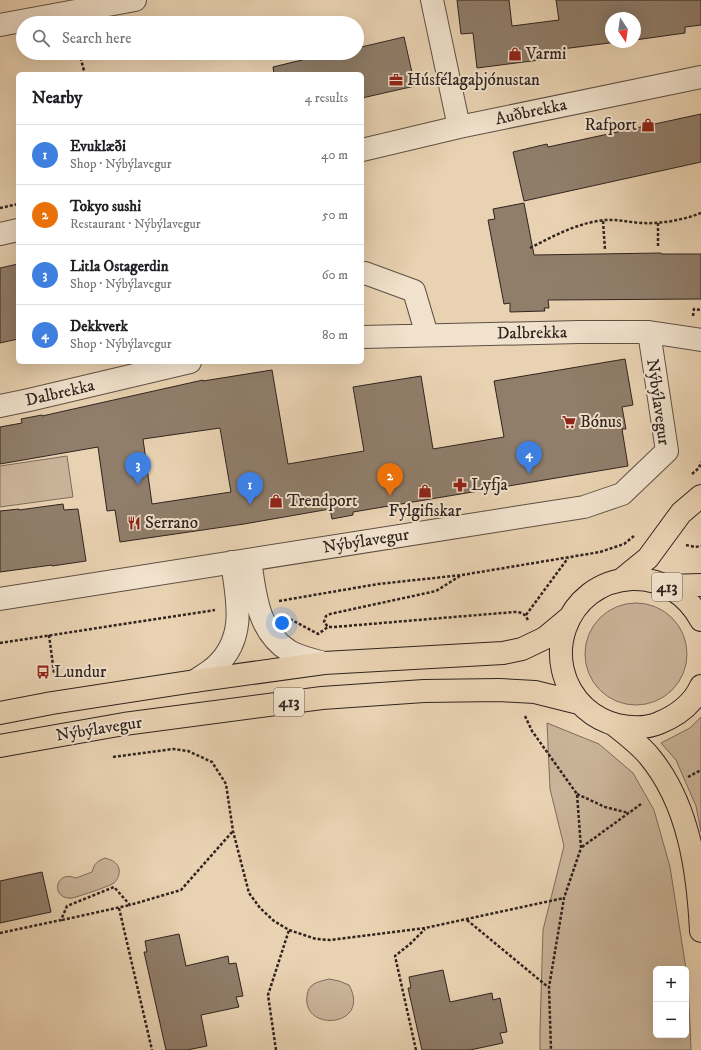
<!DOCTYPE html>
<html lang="en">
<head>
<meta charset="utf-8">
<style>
  :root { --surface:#fff; --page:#f6f6f6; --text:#202124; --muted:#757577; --line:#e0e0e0; --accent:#8f2418 }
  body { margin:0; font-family:"IM FELL DW Pica",serif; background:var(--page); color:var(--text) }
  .controls { position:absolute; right:12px; bottom:12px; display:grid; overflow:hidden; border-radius:6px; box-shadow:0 4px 16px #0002 }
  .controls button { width:36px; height:36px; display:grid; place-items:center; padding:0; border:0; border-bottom:1px solid var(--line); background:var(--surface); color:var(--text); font:20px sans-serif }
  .compass { position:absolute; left:605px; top:12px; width:36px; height:36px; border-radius:50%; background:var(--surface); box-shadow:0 4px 16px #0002; rotate:167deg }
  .you { position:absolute; left:282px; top:623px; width:14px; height:14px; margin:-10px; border:3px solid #fff; border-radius:50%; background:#1a73e8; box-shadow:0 0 0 6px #1a73e833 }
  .badge { display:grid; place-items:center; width:26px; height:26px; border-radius:50%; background:var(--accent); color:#fff; font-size:13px; font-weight:700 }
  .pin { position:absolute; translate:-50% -33px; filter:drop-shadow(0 1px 2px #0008) }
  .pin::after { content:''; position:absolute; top:21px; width:14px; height:12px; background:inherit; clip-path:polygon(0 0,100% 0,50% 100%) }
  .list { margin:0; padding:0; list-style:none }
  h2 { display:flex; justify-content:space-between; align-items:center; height:52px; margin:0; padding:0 16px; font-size:17px }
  h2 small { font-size:13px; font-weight:400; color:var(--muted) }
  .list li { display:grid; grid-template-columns:26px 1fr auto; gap:12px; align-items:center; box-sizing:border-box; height:60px; padding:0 16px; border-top:1px solid var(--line) }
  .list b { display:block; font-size:15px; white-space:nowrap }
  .list p { margin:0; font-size:13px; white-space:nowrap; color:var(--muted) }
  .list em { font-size:13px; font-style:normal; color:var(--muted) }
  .icon { flex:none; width:22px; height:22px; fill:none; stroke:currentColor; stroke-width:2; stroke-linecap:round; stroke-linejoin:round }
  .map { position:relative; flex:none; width:701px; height:1050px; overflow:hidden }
  .search { position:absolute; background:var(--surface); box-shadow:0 4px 16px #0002; left:16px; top:16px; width:348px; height:44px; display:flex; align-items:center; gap:10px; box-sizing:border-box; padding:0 14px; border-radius:22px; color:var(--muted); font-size:15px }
  .panel { position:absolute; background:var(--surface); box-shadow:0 4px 16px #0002; left:16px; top:72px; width:348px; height:292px; border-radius:6px }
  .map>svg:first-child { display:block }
</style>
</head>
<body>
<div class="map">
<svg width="701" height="1050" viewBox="0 0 701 1050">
  <rect width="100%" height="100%" fill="#e9d2b2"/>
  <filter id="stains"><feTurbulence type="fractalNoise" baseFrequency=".005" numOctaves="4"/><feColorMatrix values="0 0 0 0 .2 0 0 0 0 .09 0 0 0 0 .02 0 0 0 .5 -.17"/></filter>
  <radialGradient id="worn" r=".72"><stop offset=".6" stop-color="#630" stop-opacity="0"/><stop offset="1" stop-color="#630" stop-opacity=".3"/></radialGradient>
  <path fill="#cab499" stroke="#7d6c5c" d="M67,456L73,497L0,507V466Z
    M585 654a51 51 0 1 1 102 0a51 51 0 1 1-102 0Z
    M701,717V832L696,806L676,760L661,743L690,728Z
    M547,723L599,744L633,773L654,810L670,867L686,969H656V1035H686V970L688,981L691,1050H540V1031L543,930L564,846L550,789Z
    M105,858C112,860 117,862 119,869C120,874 118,879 114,883C108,887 82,895 73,898C50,901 54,869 76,878L92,872C94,864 97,861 105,858Z
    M329,979L339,981L349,985C372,1027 302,1033 307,996C308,983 318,982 329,979Z"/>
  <path fill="#907e6b" stroke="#30241f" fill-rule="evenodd" d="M457,0H509L512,26L559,20L556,0H701V25L685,27V33L635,40V18H611V42H617L562,49L563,57L477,68L473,33L461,34Z
    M404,37L415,86L362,98V74H274L273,67L331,53H357V48Z
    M701,114V162L524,201L513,152L547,144L548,147Z
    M524,203L534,255L661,253V254H701V299L548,300L549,308H544L545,311L510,312V303L504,304L488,220L495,219L493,209Z
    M18,264V339L0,343V268Z
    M625,359L633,405L622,407L626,429H622L628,466L353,512V515L332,519L330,509L244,524L120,542L115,510L107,511L98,447L0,464V427L22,423L21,419L42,415V416L203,380V381L272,370L288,464L364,451L353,387L421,376L433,449L504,437L494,381ZM220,428L231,492L152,504L143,439Z
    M63,504L64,510L78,509L86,561L52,566V565L0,572V511L19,509V510Z
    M42,872L51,912L0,923V881Z
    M179,934L186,966L228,956L229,964L236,963L243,996L236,997L239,1007L201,1015L207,1046L187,1050H166L144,952H147L145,941Z
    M443,970L450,1002L492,993L493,1000L500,998L507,1032L500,1033L503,1043L470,1050H422L408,988H411L409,977Z"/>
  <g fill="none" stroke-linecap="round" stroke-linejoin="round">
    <g stroke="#5e5044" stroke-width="24">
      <path id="minor" d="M432,0L459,127
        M0,25L135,0
        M362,150L459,127L701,77
        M0,234L18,230
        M362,274L365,273L414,291L427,335
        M362,337L579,332H649L701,340
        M0,406L29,400L190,362
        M250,560C255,593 257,631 289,651C298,657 314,660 324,663
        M0,599L584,507L622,494L667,451L649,332
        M195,681C202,676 211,671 217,665C247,636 237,599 232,562"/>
    </g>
    <g stroke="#30241f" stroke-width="24">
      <path id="major" d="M621,580L648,558L681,513L701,496
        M667,586L701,585
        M701,620C687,594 662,578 632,579C565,582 537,663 585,708C594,716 605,722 617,725C631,728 645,729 659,723C676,716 693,704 701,686
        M0,713L52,703L195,681L324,663L503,653L522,649L545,638L569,618
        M613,724C626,734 639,744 649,756C689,804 698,871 701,931
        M0,746L124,724L322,698L424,691L499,690L535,692L579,703"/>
    </g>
    <path stroke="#30241f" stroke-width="2.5" stroke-dasharray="3 2" stroke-linecap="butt" d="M79,53L85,74
      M0,208L18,204
      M603,221L605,250
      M658,223V248
      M530,248C552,237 573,225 598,221C613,218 626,222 641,223C661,224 683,220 701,213
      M693,316L694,309L701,310
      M692,474L699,468L701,462
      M686,545L695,547L701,546
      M460,576L436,591L330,614L326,616L324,622L328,627H334L514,612C520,612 526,613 528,621
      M279,601L378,584L462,575L600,552L624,544L634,536
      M526,615L568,558
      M290,619L318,634L328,627
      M49,635L54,673
      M0,643L215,610
      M525,716L532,731L577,794L581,848L564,898L549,987L551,1050
      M113,757L173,749L188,751L212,762L226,784L233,831L249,893L260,908L274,921L289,930L316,939L330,940L425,928L564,898
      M688,777L701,770
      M577,794L605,807L629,813
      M582,847L641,804
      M119,908L152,1050
      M62,920L130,905
      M467,920L548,987
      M0,933L61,920L67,906L114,887L130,905L181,890L232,832
      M276,1050L268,995L289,930
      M416,1050L395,956L410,944L425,929"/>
    <use href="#minor" stroke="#f1e2cd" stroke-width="22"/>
    <use href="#major" stroke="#e9d2b2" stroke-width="22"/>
  </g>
  <defs>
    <g id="shop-bare" transform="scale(1.08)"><path d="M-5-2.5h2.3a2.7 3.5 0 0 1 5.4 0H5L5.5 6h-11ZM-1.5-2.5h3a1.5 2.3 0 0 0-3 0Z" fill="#8f2418" stroke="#f1e2cd" stroke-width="2.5" paint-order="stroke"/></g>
    <g id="office-bare" transform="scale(1.08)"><path d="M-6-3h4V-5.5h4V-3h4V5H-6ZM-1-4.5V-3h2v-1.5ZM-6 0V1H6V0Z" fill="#8f2418" stroke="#f1e2cd" stroke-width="2.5" paint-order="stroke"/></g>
    <g id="supermarket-bare" transform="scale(1.08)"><path d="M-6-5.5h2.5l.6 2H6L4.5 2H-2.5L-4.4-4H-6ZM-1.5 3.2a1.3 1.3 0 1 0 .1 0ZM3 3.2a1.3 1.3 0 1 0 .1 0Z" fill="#8f2418" stroke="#f1e2cd" stroke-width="2.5" paint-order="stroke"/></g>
    <g id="pharmacy-bare" transform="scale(1.08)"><path d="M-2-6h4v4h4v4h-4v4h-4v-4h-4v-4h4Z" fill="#8f2418" stroke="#f1e2cd" stroke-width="2.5" paint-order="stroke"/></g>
    <g id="restaurant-bare" transform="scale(1.08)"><path d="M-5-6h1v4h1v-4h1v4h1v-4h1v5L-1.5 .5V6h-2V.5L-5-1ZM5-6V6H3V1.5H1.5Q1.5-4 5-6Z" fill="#8f2418" stroke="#f1e2cd" stroke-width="2.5" paint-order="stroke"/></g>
    <g id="bus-bare" transform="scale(1.08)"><path d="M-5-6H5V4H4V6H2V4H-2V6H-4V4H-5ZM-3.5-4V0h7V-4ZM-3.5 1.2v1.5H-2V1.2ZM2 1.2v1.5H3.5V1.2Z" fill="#8f2418" stroke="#f1e2cd" stroke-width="2.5" paint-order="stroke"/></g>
  </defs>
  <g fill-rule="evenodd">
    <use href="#shop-bare" x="515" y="54"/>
    <use href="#office-bare" x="396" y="80"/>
    <use href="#shop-bare" x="648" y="125"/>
    <use href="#supermarket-bare" x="569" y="422"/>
    <use href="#pharmacy-bare" x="460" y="485"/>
    <use href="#shop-bare" x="425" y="491"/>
    <use href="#shop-bare" x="276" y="501"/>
    <use href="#restaurant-bare" x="134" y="523"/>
    <use href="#bus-bare" x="43" y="672"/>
  </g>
  <g text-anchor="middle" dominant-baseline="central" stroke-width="4" stroke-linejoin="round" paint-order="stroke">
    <g fill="#f1e2cd" stroke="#6a5d53" stroke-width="1">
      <rect x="652" y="573" width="30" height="28" rx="3"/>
      <rect x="274" y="688" width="30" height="28" rx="3"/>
    </g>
    <g font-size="16" font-weight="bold" fill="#30241f">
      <text x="667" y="587">413</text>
      <text x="289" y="702">413</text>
    </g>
    <g font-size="17" fill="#30241f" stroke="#f1e2cd" text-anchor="start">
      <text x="526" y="54">Varmi</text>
      <text x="407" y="80">Húsfélagaþjónustan</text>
      <text x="637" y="125" text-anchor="end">Rafport</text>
      <text x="580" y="422">Bónus</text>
      <text x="471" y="485">Lyfja</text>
      <text x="287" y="501">Trendport</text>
      <text x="425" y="511" text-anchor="middle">Fylgifiskar</text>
      <text x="145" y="523">Serrano</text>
      <text x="54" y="672">Lundur</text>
    </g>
    <g font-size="17" fill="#30241f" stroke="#f1e2cd">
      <text transform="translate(531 112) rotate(-12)">Auðbrekka</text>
      <text transform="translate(532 333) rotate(-1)">Dalbrekka</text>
      <text transform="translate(60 393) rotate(-13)">Dalbrekka</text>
      <text transform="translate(658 402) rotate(82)">Nýbýlavegur</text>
      <text transform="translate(366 541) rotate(-9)">Nýbýlavegur</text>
      <text transform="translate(99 729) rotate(-9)">Nýbýlavegur</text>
    </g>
  </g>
  <rect width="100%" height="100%" filter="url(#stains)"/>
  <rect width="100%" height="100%" fill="url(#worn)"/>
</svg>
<div class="controls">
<button>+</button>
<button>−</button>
</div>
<svg class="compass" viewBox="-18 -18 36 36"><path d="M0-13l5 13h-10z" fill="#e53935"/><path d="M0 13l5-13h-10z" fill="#757577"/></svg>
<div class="you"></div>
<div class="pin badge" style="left:250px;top:505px;background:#3f7fe0">1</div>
<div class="pin badge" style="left:390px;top:496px;background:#e8710a">2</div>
<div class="pin badge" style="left:138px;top:485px;background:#3f7fe0">3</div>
<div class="pin badge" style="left:529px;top:474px;background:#3f7fe0">4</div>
<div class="search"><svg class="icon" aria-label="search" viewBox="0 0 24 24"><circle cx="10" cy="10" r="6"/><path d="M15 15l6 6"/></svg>Search here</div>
<section class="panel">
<h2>Nearby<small>4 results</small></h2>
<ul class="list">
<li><span class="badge" style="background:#3f7fe0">1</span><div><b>Evuklæði</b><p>Shop · Nýbýlavegur</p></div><em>40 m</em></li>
<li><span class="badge" style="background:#e8710a">2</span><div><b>Tokyo sushi</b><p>Restaurant · Nýbýlavegur</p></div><em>50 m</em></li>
<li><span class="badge" style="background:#3f7fe0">3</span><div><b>Litla Ostagerdin</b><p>Shop · Nýbýlavegur</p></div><em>60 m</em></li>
<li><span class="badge" style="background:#3f7fe0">4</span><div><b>Dekkverk</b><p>Shop · Nýbýlavegur</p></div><em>80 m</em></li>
</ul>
</section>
</div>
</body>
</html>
